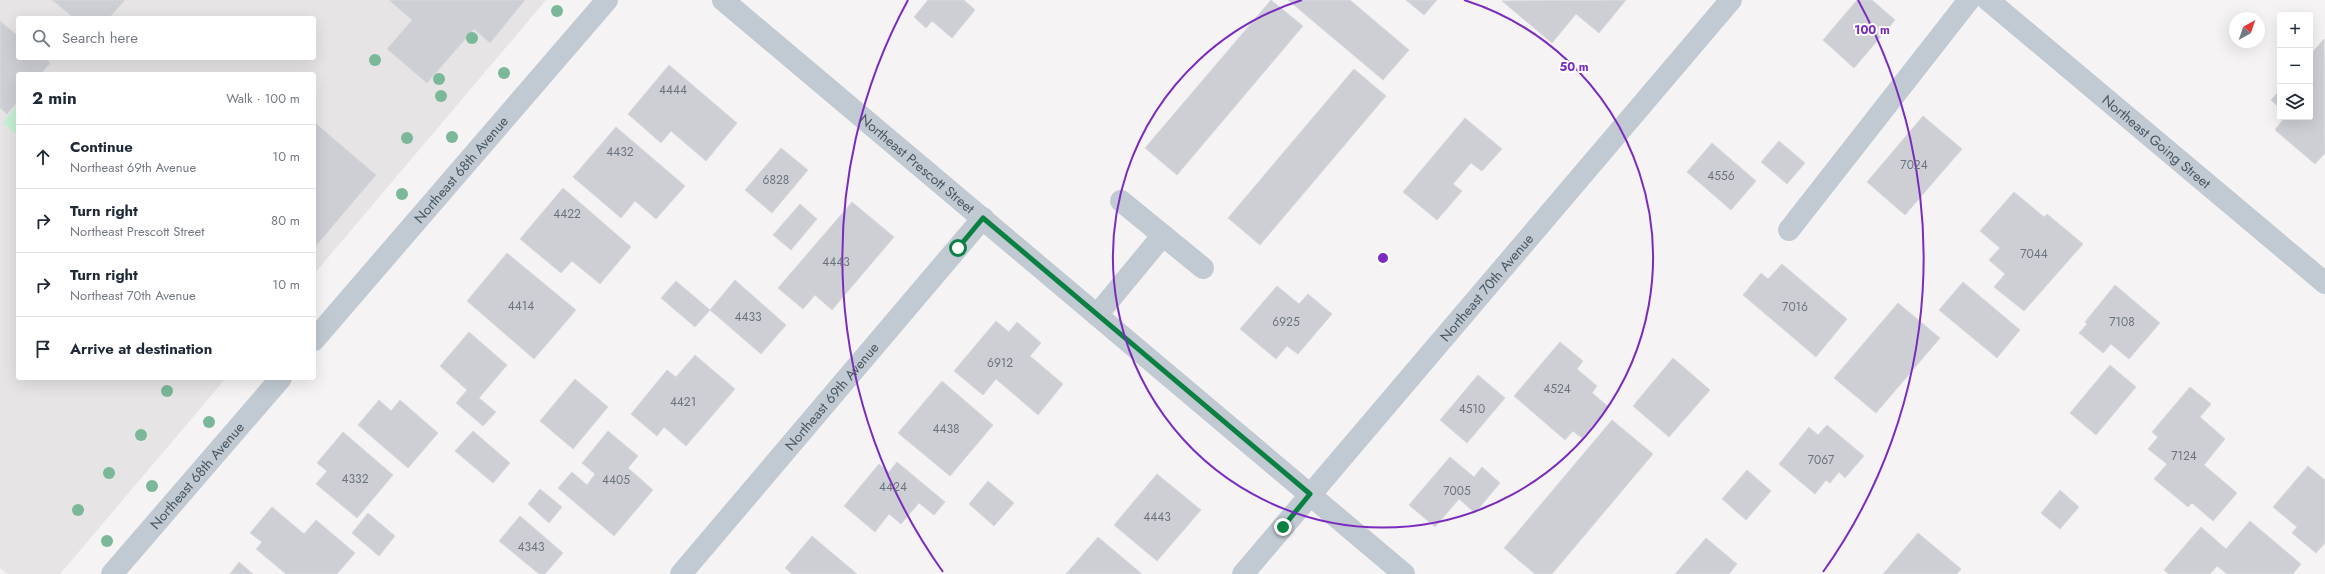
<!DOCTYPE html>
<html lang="en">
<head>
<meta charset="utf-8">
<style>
  :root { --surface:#fff; --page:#f6f6f7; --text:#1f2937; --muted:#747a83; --line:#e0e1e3 }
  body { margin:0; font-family:Jost,sans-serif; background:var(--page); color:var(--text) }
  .controls { position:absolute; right:12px; top:12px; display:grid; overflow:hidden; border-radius:4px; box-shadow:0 4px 16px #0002 }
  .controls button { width:36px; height:36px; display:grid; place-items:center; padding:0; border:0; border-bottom:1px solid var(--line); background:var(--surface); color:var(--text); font:20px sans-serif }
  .compass { position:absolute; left:2229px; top:12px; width:36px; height:36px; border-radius:50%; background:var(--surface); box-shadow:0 4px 16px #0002; rotate:40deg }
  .stop { position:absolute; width:12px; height:12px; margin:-9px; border:3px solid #0b8043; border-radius:50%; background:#fff }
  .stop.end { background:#0b8043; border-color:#fff; box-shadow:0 1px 4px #0008 }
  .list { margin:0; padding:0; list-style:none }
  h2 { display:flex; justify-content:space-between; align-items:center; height:52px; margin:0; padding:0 16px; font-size:17px }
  h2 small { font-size:13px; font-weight:400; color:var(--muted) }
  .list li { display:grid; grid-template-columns:26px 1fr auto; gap:12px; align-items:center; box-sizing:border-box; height:64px; padding:0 16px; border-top:1px solid var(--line) }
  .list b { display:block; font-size:15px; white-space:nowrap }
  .list p { margin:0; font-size:13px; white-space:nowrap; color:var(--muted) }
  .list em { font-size:13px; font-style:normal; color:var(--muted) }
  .icon { flex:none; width:22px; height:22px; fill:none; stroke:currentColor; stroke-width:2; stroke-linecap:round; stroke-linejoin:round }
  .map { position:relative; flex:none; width:2325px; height:574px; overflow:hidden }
  .search { position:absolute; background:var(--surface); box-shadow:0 4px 16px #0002; left:16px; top:16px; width:300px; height:44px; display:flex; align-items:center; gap:10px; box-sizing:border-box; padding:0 14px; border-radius:4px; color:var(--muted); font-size:15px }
  .panel { position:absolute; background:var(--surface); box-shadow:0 4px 16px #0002; left:16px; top:72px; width:300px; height:308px; border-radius:4px }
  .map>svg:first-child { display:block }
</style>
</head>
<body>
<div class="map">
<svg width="2325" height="574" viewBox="0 0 2325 574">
  <rect width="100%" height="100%" fill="#f5f3f3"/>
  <path fill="#e6e4e5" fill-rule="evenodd" d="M0,0H546L314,274V74H18V378H226L60,574H7L0,568ZM18,18H314V58H18Z"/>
  <path fill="#c3f1d5" d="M18,105V136L3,123Z"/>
  <path fill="#cdcfd5" stroke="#d7d9de" d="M52,0H125L109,18H74Z
    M389,0H525L490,43L474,29L427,83L387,49L412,20Z
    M928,0H964L975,10L952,38L932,21L926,28L914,17Z
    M1271,0L1303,26L1177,175L1145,148Z
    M1288,0H1350L1409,50L1383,80Z
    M1406,0H1437L1424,15Z
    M1626,0L1599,33L1576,14L1552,43L1502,1Z
    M1857,0H1872L1895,20L1854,68L1823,40Z
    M0,21L18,36V58H44L50,63L41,74H18V101L7,114L0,108Z
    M2324,39L2325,153L2315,164L2275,130L2285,117H2310V55Z
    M669,65L737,123L706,161L671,131L661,143L628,114Z
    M1354,69L1386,96L1260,245L1228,218Z
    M2280,90V108L2271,100Z
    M1923,116L1962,149L1905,215L1867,182Z
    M1465,118L1502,149L1482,171L1471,163L1453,184L1462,191L1437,220L1403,192Z
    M314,122L376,175L314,248Z
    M616,127L685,186L656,219L635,201L621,218L573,177Z
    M1779,141L1805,163L1787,184L1761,162Z
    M1712,143L1756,181L1731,210L1687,172Z
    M781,148L808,170L772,213L745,190Z
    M563,188L631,247L600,284L572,261L561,273L520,239Z
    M2014,192L2044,217L2047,214L2083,244L2024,311L1994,287L2005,274L1989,260L2000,248L1980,231Z
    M852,202L894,237L832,310L815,295L803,309L778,288Z
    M800,204L817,219L791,250L773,235Z
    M507,253L576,310L534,359L467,301Z
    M1782,264L1847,319L1816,357L1743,295L1761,273L1768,279Z
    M735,280L786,325L761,354L710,310Z
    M676,281L710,310L695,327L661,298Z
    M1963,282L2020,330L1997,358L1939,310Z
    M2115,285L2160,323L2129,359L2111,344L2103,353L2079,333L2087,324L2085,322Z
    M1277,286L1299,304L1308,294L1332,314L1298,354L1287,346L1276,359L1240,329Z
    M1898,303L1940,338L1876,413L1834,378Z
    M996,321L1009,332L1017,322L1041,343L1030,356L1063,384L1038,415L996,379L983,395L954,371Z
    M469,332L507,365L479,398L496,412L483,426L456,403L467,390L440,366Z
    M1560,342L1583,361L1577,369L1597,386L1592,393L1609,407L1582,438L1573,431L1565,440L1514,396Z
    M695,355L735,389L686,446L664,427L657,436L631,414L667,370L676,377Z
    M1673,358L1710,390L1669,437L1633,406Z
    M2110,365L2136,387L2096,435L2070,413Z
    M1478,375L1505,398L1467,443L1440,420Z
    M575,379L608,407L573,449L540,421Z
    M942,381L993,425L950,476L898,433Z
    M2190,387L2211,404L2200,417L2225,439L2204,465L2237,493L2213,521L2192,503L2188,507L2154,479L2167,464L2148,449L2158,437L2152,432Z
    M379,400L391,411L400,400L438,433L408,468L358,425Z
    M1612,420L1653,454L1552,574H1535L1504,548Z
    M1827,425L1864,456L1845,478L1839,472L1830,483L1826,480L1815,494L1779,464L1809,427L1818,435Z
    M473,431L510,463L493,483L455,451Z
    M608,431L638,456L628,468L653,490L614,536L558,488L572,472L587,485L595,474L582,463Z
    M343,432L393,475L357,518L316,484L327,471L317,463Z
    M1450,457L1474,477L1482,467L1500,483L1475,513L1459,499L1435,527L1409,505Z
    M897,462L945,502L934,515L919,503L901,524L889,514L875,532L844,506L879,464L889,472Z
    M2308,466L2325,480V543L2316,553L2292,533L2297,527L2273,507Z
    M1747,470L1771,491L1746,520L1722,499Z
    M1157,474L1201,510L1157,561L1114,525Z
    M988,481L1014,503L994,526L969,504Z
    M540,489L562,507L549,523L528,504Z
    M2060,490L2079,507L2060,529L2041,513Z
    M272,507L304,534L316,520L355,553L337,574H286L256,549L262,542L250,533Z
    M368,513L395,536L379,556L352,533Z
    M520,516L563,553L545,574H539L499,541Z
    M2250,521L2301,564L2293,574H2227L2217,566L2210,574H2169L2164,570L2201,527L2226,549Z
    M1918,533L1961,569L1957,574H1883Z
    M812,536L857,574H792L785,568Z
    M1098,537L1142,574H1066Z
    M1706,538L1737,564L1729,574H1675Z
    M239,562L253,574H230Z"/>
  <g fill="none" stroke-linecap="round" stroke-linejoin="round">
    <path stroke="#c1cad2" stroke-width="22" d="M1121,201L1203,268
      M1789,230L1969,0
      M1097,315L1163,235"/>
    <g stroke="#c1cad2" stroke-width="22">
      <path id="s1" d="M1988,0L2325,283"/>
      <path id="s2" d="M314,340L607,0"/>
      <path id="s3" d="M112,574L281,378"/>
      <path id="s4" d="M681,574L983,218"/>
      <path id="s5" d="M1243,574L1731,0"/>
    </g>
    <path stroke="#c1cad2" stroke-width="22" id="s6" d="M723,0L1404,574"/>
  </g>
  <g fill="#7bb799">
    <circle cx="557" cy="11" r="6"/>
    <circle cx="472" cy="38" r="6"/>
    <circle cx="375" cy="60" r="6"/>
    <circle cx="504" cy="73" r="6"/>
    <circle cx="439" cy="79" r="6"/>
    <circle cx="441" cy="96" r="6"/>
    <circle cx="452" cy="137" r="6"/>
    <circle cx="407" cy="138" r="6"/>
    <circle cx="402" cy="194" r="6"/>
    <circle cx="167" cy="391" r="6"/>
    <circle cx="209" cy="422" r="6"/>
    <circle cx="141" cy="435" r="6"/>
    <circle cx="109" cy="473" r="6"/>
    <circle cx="152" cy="486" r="6"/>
    <circle cx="78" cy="510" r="6"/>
    <circle cx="107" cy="541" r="6"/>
  </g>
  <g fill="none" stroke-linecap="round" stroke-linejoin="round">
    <path stroke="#0b8043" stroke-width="5" d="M958,248L983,218L1310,494L1283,527"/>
  </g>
  <g fill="none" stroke="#7b2cbf" stroke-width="2">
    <path d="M1464 0A270 270 0 1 1 1302 0"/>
    <path d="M943 572A540 540 0 0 1 908 0M1858 0A540 540 0 0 1 1823 572"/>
  </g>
  <g text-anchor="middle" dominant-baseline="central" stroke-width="4" stroke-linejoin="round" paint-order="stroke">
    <g font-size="12" fill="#6b747e">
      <text x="673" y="90">4444</text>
      <text x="620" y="152">4432</text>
      <text x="1914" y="165">7024</text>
      <text x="1721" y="176">4556</text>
      <text x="776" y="180">6828</text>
      <text x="567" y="214">4422</text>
      <text x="2034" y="254">7044</text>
      <text x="836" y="262">4443</text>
      <text x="521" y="306">4414</text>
      <text x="1795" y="307">7016</text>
      <text x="748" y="317">4433</text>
      <text x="1286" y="322">6925</text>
      <text x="2122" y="322">7108</text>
      <text x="1000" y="363">6912</text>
      <text x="1557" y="389">4524</text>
      <text x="683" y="402">4421</text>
      <text x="1472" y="409">4510</text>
      <text x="946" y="429">4438</text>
      <text x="2184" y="456">7124</text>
      <text x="1821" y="460">7067</text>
      <text x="355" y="479">4332</text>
      <text x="616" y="480">4405</text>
      <text x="893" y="487">4424</text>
      <text x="1457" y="491">7005</text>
      <text x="1157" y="517">4443</text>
      <text x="531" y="547">4343</text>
    </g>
    <g font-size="14" fill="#4a5661" stroke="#fff">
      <text stroke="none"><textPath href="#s1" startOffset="220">Northeast Going Street</textPath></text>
      <text stroke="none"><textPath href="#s6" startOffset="254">Northeast Prescott Street</textPath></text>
      <text stroke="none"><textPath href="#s2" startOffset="225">Northeast 68th Avenue</textPath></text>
      <text stroke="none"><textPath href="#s5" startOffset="376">Northeast 70th Avenue</textPath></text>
      <text stroke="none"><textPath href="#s4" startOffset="233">Northeast 69th Avenue</textPath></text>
      <text stroke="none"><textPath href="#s3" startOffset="130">Northeast 68th Avenue</textPath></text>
    </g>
  </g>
  <circle cx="1383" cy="258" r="6" fill="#7b2cbf" stroke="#fff" stroke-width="2"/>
  <g font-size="12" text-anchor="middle" font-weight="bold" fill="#7b2cbf" stroke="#fff" stroke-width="4" stroke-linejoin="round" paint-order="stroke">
    <text x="1872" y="34">100 m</text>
    <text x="1574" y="71">50 m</text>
  </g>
</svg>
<div class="controls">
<button>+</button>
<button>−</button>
<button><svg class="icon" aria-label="layers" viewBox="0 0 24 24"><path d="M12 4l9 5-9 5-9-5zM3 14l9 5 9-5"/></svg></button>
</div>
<svg class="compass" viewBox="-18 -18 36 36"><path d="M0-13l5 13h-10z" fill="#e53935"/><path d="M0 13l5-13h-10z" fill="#747a83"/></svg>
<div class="stop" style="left:958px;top:248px"></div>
<div class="stop end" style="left:1283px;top:527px"></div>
<div class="search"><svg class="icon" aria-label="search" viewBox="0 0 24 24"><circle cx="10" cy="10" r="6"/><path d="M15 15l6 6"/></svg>Search here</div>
<section class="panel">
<h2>2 min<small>Walk · 100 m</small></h2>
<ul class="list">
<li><svg class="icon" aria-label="ahead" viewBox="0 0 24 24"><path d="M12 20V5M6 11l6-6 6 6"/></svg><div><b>Continue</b><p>Northeast 69th Avenue</p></div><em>10 m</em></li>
<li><svg class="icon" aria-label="right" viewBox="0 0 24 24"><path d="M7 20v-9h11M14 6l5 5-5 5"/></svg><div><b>Turn right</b><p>Northeast Prescott Street</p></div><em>80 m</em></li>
<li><svg class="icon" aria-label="right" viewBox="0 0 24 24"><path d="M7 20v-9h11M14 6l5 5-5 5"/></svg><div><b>Turn right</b><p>Northeast 70th Avenue</p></div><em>10 m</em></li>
<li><svg class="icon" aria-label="arrive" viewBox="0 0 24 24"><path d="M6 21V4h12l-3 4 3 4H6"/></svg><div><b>Arrive at destination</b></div></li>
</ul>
</section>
</div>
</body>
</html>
